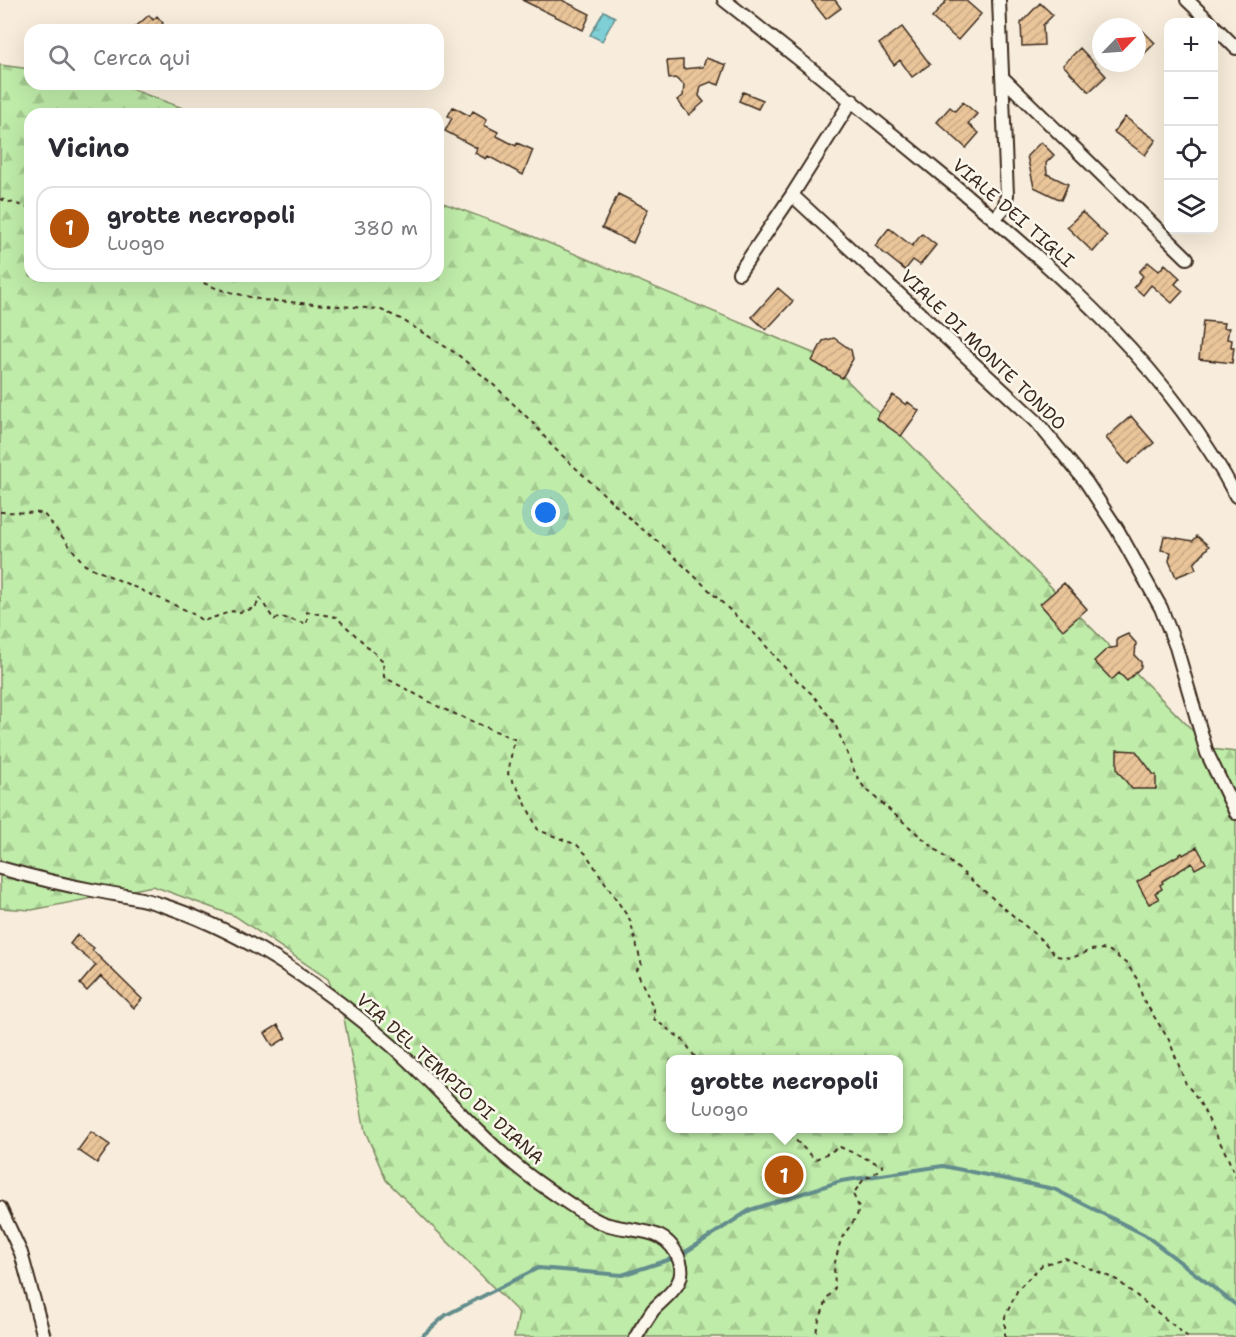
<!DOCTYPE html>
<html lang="it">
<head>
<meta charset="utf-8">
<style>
  :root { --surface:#fff; --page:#f2f2f3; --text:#2b2b33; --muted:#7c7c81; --line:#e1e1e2; --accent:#b45309 }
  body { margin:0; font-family:"Shantell Sans",sans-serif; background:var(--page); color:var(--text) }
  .controls { position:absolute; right:18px; top:18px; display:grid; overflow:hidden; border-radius:12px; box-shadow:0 6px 24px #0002 }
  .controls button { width:54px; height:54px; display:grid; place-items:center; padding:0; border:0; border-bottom:2px solid var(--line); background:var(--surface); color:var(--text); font:30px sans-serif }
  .compass { position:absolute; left:1092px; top:18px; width:54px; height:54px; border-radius:50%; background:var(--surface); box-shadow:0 6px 24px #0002; rotate:65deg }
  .you { position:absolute; left:546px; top:513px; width:21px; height:21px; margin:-15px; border:4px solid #fff; border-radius:50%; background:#1a73e8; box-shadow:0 0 0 9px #1a73e833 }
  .badge { display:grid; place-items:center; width:39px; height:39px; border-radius:50%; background:var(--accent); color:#fff; font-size:20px; font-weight:700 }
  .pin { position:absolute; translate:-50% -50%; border:3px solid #fff; box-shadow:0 2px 6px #0006 }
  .popup { position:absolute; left:666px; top:1055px; width:237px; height:78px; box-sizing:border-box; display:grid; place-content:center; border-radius:12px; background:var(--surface); filter:drop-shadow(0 2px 4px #0005); font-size:20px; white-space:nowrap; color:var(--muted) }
  .popup b { font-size:22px; color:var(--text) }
  .popup::after { content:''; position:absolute; left:50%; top:100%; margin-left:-12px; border:12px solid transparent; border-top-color:var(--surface) }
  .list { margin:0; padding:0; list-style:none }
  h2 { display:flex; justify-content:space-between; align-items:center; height:78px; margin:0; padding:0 24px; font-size:26px }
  h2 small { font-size:20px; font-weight:400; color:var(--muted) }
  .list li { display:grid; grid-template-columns:39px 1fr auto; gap:18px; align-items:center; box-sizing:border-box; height:84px; margin:0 12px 12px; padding:0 12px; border:2px solid var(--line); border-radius:18px }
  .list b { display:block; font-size:22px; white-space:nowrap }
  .list p { margin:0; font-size:20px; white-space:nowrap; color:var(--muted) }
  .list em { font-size:20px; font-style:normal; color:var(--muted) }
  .icon { flex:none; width:33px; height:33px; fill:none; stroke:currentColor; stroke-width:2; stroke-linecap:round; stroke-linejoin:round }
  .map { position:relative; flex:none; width:1236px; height:1337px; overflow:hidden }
  .search { position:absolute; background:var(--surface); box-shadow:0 6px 24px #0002; left:24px; top:24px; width:420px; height:66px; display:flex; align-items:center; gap:15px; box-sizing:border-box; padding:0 21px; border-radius:18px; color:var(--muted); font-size:22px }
  .panel { position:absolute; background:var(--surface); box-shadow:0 6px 24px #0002; left:24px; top:108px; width:420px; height:174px; border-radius:18px }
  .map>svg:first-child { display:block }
</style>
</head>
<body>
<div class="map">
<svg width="1236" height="1337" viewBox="0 0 1236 1337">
  <defs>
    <pattern id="forest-firs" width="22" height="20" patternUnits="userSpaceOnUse" patternTransform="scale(1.5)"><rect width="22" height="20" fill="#bfeca9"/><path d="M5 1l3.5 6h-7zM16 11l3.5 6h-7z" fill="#a5cb91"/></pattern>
    <pattern id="water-ripples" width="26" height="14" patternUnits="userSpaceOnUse" patternTransform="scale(1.5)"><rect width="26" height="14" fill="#7ecfd6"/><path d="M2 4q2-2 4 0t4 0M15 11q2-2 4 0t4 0" fill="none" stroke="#6eb2b7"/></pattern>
    <pattern id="building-hatch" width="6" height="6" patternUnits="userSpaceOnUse" patternTransform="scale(1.5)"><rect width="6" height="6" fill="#eac59a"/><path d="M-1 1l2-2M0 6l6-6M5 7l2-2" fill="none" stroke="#caa984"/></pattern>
  </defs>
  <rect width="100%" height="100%" fill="#f8eddc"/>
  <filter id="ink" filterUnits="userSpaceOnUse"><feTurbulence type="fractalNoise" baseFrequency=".0167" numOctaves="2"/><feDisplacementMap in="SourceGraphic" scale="12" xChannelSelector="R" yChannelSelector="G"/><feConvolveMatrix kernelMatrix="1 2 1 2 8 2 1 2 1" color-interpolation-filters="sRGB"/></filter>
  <g filter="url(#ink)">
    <path fill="url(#forest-firs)" stroke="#7d8b64" stroke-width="1.5" fill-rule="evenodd" d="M0,65L30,69V84H117L199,114H30V276H438V201L527,234L825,358L1211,749L1236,752V1337H514L519,1313L386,1180L365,1131L344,1018L328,979L235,916L153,886L32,910L0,908ZM670,1060H898V1128H670Z"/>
    <path fill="url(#water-ripples)" stroke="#638d8c" stroke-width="1.5" d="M604,11L615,17L602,41L590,35Z"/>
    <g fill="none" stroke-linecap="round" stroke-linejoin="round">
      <path stroke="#638d8c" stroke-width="4" d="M681,1255L750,1210L841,1181L943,1166L1054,1189L1145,1235L1236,1305
        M421,1337L446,1315L538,1268L622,1275L674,1258"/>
    </g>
    <path fill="url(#building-hatch)" stroke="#3b2a1e" stroke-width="1.5" d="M522,0H562L590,14L583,30Z
      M811,0H835L841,8L826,19Z
      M947,0H965L981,14L958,40L932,18Z
      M1040,3L1053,15L1043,25L1044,45L1022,46L1021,23Z
      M149,15L153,20L157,16L163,23L160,27L163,30H132Z
      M902,27L930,64L912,77L900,60L894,65L879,44Z
      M1143,31L1155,43L1137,61V37Z
      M1080,48L1106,76L1089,92L1063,65Z
      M706,58L726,65L719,85L711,82L701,86L699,96L704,102L689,115L677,100L683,96L684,85L675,78L669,79L667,61L683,60V69L703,67Z
      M743,92L763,100L758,109L739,101Z
      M963,102L977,114L968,124L979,133L966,148L937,122L950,107L955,111Z
      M453,107L470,116L473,111L487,119L484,125L498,132L497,136L516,146L517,143L533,150L523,175L488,156L486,159L475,153L477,148L445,131L452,118L448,116Z
      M1125,117L1156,140L1145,155L1114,132Z
      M1041,142L1054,155L1046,163L1047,174L1068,184L1061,200L1034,187L1027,156Z
      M618,194L648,209L633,243L602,228Z
      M1082,212L1107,236L1093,252L1067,227Z
      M889,228L912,246L922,234L936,245L920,265L913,260L905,270L875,246Z
      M1148,262L1159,271L1165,264L1180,278L1175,284L1183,291L1172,303L1151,285L1143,295L1134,287L1143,276L1139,272Z
      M778,288L793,301L766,330L752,317Z
      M1203,321L1224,323L1223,328H1229L1227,339L1232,340L1231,347H1234L1232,363L1199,359Z
      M834,338L851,350L853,359L842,378L812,361L823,341Z
      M893,395L906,405L908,402L919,411L901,436L876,418Z
      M1131,416L1154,443L1128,464L1106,438Z
      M1164,536L1193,541L1197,536L1209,546L1194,564L1196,569L1176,577L1169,561L1171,552L1161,550Z
      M1064,583L1087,609L1063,630L1040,604Z
      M1128,634L1136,643L1135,656L1141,662V667L1127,681L1119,673L1112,680L1094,661L1107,649L1117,647V639Z
      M1117,750L1136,751L1154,775H1156V789H1132L1117,770Z
      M1197,847L1206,863L1195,869L1192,863L1162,881L1163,883L1160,885L1162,889L1155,893L1159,899L1149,904L1137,882L1151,874L1150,872L1182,853L1183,855Z
      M77,935L94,948L92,950L142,999L134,1008L101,976L87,991L80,984L96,965L70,944Z
      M278,1025L286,1038L273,1046L265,1033Z
      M91,1132L110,1145L97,1163L78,1150Z"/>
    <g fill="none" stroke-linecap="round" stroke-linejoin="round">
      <g stroke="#3b2a1e" stroke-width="16">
        <path id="minor" d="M724,0C802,61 878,122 954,185C1061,275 1170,370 1236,496
          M1187,0L1210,22
          M1214,26L1236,48
          M1002,77L1187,258
          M792,195L1036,421L1086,482L1117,529L1161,608L1176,647L1207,753L1236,813
          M994,219L1004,208L1007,195L999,0
          M739,273L792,195L852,100
          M0,868C32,877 64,885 97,891C118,895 139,897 159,904C245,931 323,986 390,1044C443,1090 487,1149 546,1188C564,1200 581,1213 600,1222C630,1235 667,1222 680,1262C687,1284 666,1296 653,1310C647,1319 641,1328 636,1337
          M0,1208L21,1253L44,1337"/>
      </g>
      <path stroke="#3b2a1e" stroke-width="2" stroke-dasharray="4.5 4.5" stroke-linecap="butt" d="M0,199L30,208
        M187,276L218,289L262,300L379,309L401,319L457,354L496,387L535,425L552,446L637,525L661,544L759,638L793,677L813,695L835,724L856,775L863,786L879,801L1044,942L1056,956L1072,958L1091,950L1102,949L1110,951L1127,964L1137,979L1143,999L1169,1040L1186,1084L1198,1099L1228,1158L1236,1178
        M0,512L43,513L85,565L190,612L203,621L233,611L236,613L255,608L260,598L274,620L281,617L307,624V612L336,617L383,661L384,677L441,708L514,739L508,774L520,792L538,830L577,845L586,854L630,920L642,966L636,970L654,1009V1019L684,1041L697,1060
        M783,1128L814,1158L816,1159L840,1147L883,1166L873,1175L864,1179L853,1194L859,1207L857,1216L841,1239L834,1266L835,1288L828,1297L817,1326L816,1337
        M1005,1337V1317L1018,1289L1042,1265L1065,1258L1117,1280L1188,1337"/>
      <use href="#minor" stroke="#fbf7ec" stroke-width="12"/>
    </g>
  </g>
  <g text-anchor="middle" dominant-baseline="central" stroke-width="5" stroke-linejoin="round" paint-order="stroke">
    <g font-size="18" fill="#3b2a1e" stroke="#fbf7ec">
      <text transform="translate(1013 213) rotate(41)">VIALE DEI TIGLI</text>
      <text transform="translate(983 350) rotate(44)">VIALE DI MONTE TONDO</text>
      <text transform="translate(450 1079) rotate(42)">VIA DEL TEMPIO DI DIANA</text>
    </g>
  </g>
</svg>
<div class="controls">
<button>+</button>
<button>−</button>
<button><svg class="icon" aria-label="locate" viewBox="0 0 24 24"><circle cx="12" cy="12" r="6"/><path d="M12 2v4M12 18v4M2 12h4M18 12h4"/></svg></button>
<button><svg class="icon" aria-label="layers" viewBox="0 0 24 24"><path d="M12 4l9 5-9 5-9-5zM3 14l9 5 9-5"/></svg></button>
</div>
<svg class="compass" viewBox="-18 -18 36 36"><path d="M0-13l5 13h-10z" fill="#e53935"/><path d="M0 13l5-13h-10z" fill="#7c7c81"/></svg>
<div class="you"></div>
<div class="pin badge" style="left:784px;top:1175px">1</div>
<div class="popup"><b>grotte necropoli</b>Luogo</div>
<div class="search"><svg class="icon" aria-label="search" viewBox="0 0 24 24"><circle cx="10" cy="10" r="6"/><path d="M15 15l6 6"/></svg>Cerca qui</div>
<section class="panel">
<h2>Vicino<small></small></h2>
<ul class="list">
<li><span class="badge">1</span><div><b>grotte necropoli</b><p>Luogo</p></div><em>380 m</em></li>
</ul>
</section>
</div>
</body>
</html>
